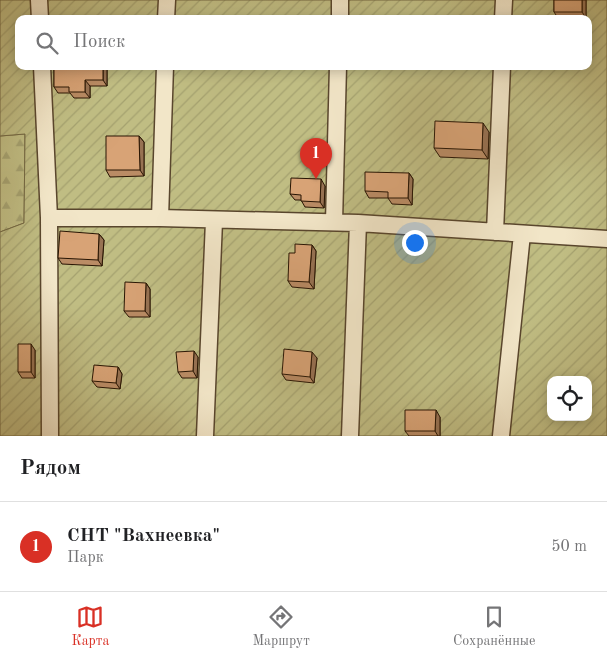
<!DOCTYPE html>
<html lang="ru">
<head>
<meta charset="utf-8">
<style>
  :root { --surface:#fff; --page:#f6f6f6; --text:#202124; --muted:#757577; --line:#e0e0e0; --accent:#d93025 }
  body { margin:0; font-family:"Old Standard TT",serif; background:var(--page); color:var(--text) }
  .controls { position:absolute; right:15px; bottom:15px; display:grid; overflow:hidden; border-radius:10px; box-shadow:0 2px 12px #0003 }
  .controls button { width:45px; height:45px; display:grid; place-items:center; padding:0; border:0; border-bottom:1px solid var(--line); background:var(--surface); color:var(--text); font:25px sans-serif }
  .you { position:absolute; left:414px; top:242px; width:18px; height:18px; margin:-12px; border:4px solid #fff; border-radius:50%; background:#1a73e8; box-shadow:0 0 0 8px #1a73e833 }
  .badge { display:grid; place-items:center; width:32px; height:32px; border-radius:50%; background:var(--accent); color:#fff; font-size:16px; font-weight:700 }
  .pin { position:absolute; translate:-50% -41px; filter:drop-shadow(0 1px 2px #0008) }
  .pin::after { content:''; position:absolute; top:26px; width:18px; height:15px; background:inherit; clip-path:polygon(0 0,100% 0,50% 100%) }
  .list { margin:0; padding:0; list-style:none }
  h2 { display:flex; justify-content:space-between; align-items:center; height:65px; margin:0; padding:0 20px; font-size:21px }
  h2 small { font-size:16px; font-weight:400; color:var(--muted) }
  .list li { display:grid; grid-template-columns:32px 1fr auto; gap:15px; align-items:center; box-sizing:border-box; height:90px; padding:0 20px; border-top:1px solid var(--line) }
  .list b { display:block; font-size:19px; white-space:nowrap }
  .list p { margin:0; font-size:16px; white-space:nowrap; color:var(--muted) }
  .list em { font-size:16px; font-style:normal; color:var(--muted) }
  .icon { flex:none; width:28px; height:28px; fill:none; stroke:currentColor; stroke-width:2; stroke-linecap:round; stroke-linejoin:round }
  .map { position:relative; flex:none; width:607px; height:436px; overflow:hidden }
  .search { position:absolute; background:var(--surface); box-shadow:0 2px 12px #0003; left:15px; right:15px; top:15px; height:55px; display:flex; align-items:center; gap:12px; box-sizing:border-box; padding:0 18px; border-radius:10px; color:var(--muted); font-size:19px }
  .sheet { height:155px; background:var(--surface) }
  nav { display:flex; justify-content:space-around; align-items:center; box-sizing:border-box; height:70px; border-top:1px solid var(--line); background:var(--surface); font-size:14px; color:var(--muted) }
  nav a { display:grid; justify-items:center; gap:2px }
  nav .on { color:var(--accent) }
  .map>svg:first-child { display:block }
</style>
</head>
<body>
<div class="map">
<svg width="607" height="436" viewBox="0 0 607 436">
  <defs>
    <pattern id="forest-firs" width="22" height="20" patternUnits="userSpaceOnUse" patternTransform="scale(1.25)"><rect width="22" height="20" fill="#c0bd83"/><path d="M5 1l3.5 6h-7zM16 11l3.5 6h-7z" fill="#a5a270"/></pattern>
    <pattern id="garden-furrows" width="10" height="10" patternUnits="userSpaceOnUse" patternTransform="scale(1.25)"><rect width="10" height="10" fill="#c0bd83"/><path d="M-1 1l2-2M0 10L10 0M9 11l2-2" fill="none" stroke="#a5a270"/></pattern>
  </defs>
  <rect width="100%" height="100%" fill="#ebd9aa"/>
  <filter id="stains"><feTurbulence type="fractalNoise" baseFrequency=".004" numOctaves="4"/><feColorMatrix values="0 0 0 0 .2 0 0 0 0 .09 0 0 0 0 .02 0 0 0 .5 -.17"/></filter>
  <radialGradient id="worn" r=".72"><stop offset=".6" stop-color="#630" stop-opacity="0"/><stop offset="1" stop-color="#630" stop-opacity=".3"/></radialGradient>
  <path fill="url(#forest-firs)" stroke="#746943" d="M25,134L24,223L0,232V136Z"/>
  <path fill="url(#garden-furrows)" stroke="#746943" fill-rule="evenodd" d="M0,0H607V436H0V232L24,223L25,134L0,136ZM19,19H588V66H19ZM551,380H588V417H551Z"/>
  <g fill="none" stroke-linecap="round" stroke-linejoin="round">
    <g stroke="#59462d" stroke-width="19">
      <path id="minor" d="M39,0L40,19
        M166,19L167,0
        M340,19V0
        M503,19L504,0
        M42,66L49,218L50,436
        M49,218H160L358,223L607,239
        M160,218L165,66
        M334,222L338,66
        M495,232L502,66
        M205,436L214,221
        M350,436L358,223
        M501,436L522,234"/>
    </g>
    <use href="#minor" stroke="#f2e6c8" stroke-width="16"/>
  </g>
  <path fill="#ba8c65" stroke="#281503" d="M554,0H586V18H558L554,12Z
    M54,66H107V86H90V98H74L70,93H58L54,87Z
    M449,66H471V69Z
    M489,132L488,159L440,157L434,148Z
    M139,136L144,142V176L110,177L106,170Z
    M409,173L413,179L412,205L392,204L388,198H369L365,191Z
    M325,186L324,208L305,207L301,200H295L290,194Z
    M99,234L104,240L102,266L62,264L58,258Z
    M312,245L316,251L314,289L292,287L288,281L295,253Z
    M146,283L150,289V317H129L124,311Z
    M35,350V378H22L18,372Z
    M198,357L197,378H182L178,372Z
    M317,358L314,383L286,380L282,374Z
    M118,367L122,374L120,389L97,387L92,381Z
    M440,417V436H409L405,431Z"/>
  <path fill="#977253" stroke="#281503" d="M582,0H586V18L582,12Z
    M103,66H107V86L103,80Z
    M85,80L90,86V98L85,92Z
    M483,123L489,132L488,159L482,150Z
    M139,136L144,142V176L140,170Z
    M409,173L413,179L412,205L408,198Z
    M321,179L325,186L324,208L320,202Z
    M99,234L104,240L102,266L98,260Z
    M312,245L316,251L314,289L309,282Z
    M146,283L150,289V317L145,311Z
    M31,344L35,350V378L31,372Z
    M194,351L198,357L197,378L193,371Z
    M312,352L317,358L314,383L310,377Z
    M118,367L122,374L120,389L116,383Z
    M436,410L440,417V436H438L435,431Z"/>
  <path fill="#d8a376" stroke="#281503" d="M554,0H582V12H554Z
    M54,66H103V80H85V92H69V87H54Z
    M435,121L483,123L482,150L434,148Z
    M106,136H139L140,170H106Z
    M365,172L409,173L408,198H388V192L365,191Z
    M291,178L321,179L320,202L301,201V195L290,194Z
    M60,231L99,234L98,260L58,258Z
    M295,244L312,245L309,282L288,281L289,253H295Z
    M125,282L146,283L145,311H124Z
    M18,344H31V372H18Z
    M284,349L312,352L310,377L282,374Z
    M194,351L193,371L178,372L176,352Z
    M94,365L118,367L116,383L92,381Z
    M405,410H436L435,431H405Z"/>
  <rect width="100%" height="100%" filter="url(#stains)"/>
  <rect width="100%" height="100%" fill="url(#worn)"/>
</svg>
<div class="controls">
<button><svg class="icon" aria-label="locate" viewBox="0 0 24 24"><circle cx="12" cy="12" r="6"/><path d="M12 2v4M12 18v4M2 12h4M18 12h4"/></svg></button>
</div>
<div class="you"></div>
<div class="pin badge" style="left:316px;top:179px">1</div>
<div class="search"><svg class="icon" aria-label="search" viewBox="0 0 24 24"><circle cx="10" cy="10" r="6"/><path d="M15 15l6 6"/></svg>Поиск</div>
</div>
<section class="sheet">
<h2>Рядом<small></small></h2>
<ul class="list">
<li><span class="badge">1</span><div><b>СНТ &quot;Вахнеевка&quot;</b><p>Парк</p></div><em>50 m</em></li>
</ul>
</section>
<nav>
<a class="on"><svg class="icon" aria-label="map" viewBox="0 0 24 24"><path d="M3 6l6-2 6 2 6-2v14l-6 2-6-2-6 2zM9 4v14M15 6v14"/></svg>Карта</a>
<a><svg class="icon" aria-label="directions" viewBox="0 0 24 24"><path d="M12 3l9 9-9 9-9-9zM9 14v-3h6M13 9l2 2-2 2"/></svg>Маршрут</a>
<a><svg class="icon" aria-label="saved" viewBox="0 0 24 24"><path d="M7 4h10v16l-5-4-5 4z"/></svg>Сохранённые</a>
</nav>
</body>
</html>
